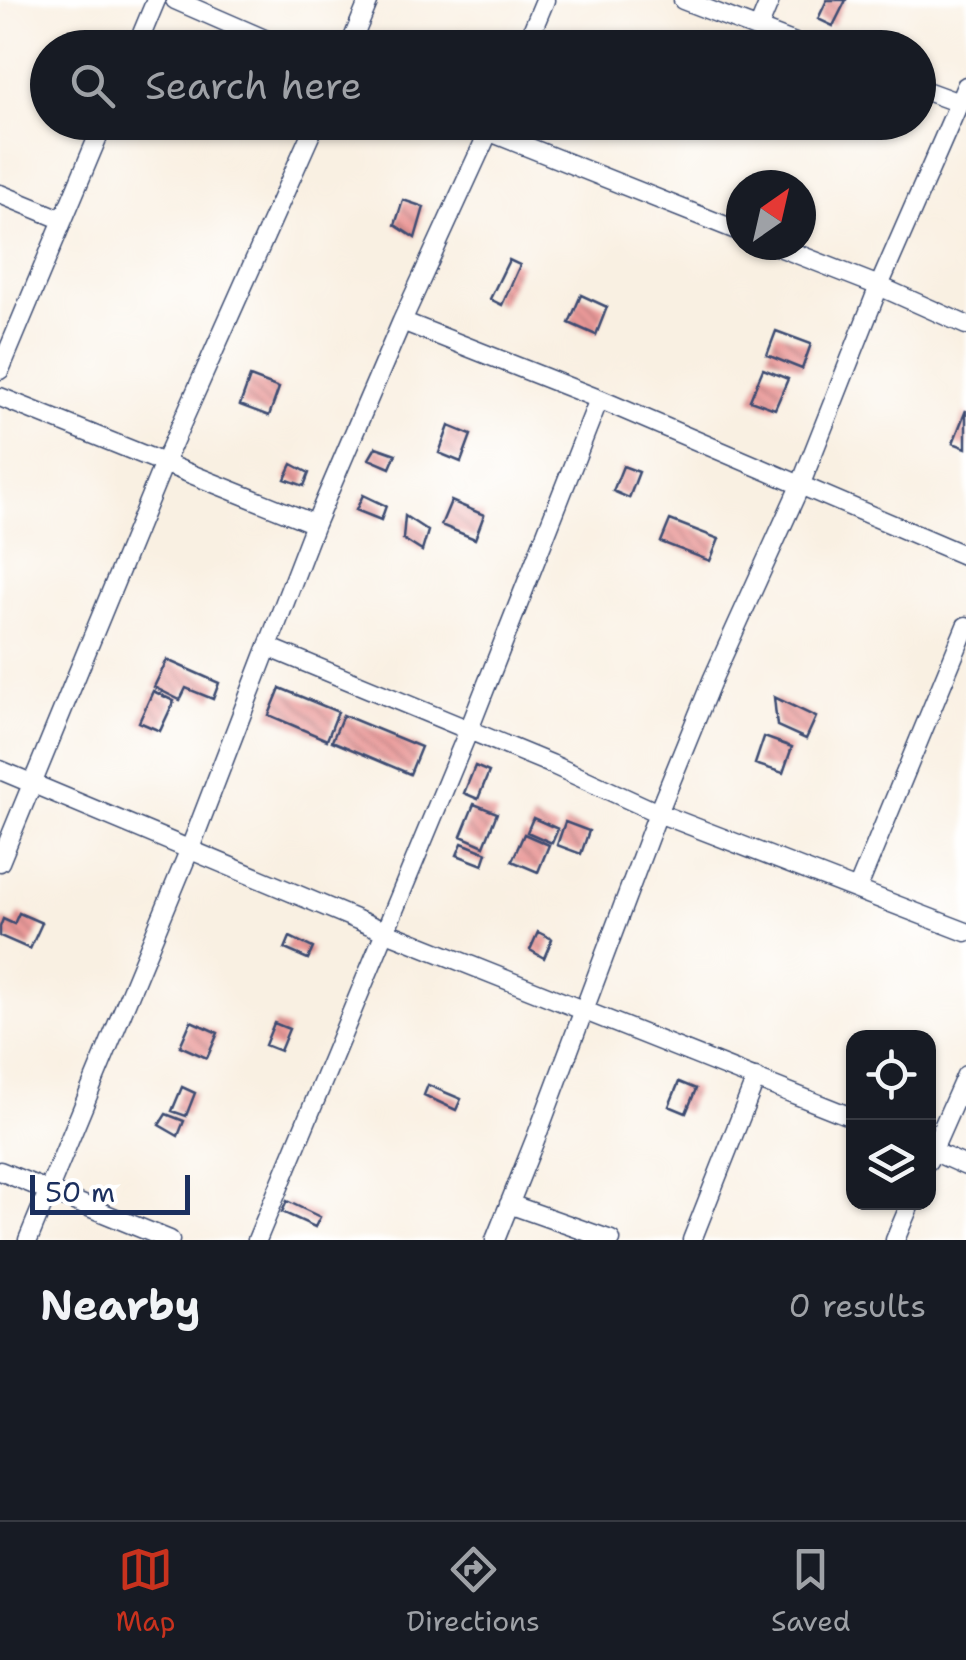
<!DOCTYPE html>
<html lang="en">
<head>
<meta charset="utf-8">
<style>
  :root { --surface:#171b24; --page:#20242c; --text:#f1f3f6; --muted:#9ea1a6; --line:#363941; --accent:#c8321e }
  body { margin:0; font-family:"Shantell Sans",sans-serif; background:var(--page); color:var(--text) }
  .controls { position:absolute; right:30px; bottom:30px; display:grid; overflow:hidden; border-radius:20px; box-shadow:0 2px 8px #0004 }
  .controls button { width:90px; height:90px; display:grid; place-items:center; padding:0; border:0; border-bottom:2px solid var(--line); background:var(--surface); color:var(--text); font:50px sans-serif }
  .compass { position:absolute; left:726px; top:170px; width:90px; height:90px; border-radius:50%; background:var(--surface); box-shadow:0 2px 8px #0004; rotate:34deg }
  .scale { position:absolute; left:30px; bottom:25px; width:160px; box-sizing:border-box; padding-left:10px; border:5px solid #1b2f5e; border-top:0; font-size:28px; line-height:35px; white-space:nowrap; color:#1b2f5e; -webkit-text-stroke:8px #fff; paint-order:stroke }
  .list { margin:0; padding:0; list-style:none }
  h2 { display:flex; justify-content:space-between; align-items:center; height:130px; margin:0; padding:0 40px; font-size:42px }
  h2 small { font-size:32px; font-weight:400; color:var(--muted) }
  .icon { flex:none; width:55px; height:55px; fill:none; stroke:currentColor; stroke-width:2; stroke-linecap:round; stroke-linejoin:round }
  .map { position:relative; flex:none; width:966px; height:1240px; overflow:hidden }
  .search { position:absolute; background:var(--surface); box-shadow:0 2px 8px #0004; left:30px; right:30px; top:30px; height:110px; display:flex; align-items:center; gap:25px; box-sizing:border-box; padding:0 35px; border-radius:55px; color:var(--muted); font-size:38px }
  .sheet { height:280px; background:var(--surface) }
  nav { display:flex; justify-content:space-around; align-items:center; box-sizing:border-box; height:140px; border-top:2px solid var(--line); background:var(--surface); font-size:28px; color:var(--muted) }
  nav a { display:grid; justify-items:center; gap:5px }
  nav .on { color:var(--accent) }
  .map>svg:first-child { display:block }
</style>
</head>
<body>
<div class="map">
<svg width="966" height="1240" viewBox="0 0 966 1240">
  <defs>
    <pattern id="building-back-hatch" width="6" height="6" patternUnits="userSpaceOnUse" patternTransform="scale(2.5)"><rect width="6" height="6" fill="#ea9a99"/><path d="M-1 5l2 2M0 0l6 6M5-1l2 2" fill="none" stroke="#bd7e80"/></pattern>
  </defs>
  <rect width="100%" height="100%" fill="#fff"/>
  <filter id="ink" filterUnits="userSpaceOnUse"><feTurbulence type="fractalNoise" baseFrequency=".01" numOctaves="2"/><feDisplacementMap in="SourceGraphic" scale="20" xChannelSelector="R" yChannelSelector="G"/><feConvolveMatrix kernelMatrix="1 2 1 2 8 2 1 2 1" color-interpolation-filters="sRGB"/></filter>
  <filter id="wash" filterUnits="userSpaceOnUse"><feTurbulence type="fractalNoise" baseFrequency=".0048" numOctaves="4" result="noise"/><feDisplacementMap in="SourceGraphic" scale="40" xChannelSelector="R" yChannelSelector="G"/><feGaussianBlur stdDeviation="2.25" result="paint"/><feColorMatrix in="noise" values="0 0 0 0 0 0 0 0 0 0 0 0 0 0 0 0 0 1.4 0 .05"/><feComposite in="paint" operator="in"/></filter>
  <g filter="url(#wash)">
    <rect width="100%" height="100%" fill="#f9f0e2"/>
    <g id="blocks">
      <path fill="url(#building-back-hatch)" d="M827,0H846L833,26L818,19Z
        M403,200L424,207L415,238L395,225Z
        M509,260L520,265L502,305L490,299Z
        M581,295L607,307L596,335L569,323Z
        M776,331L811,344L802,369L767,355Z
        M763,369L788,379L775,409L750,400Z
        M250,377L279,388L269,416L240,405Z
        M966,410V448L953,443Z
        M449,426L471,435L461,462L439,453Z
        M376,447L396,454L390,468L369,459Z
        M292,464L309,473L304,486L285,479Z
        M623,466L639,472L629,498L613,491Z
        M363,495L386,506L381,520L356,510Z
        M451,501L484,515L475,539L441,525Z
        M405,516L428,531L422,551L403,539Z
        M670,520L719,539L710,561L661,542Z
        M167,660L219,683L213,699L186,688L180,700L154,687Z
        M280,688L338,712L327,740L269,715Z
        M153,691L174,701L160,731L139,722Z
        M774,697L816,717L806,739L777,726Z
        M343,715L421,747L410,774L332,741Z
        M764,737L792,747L783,773L755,764Z
        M475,766L489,772L478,799L464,793Z
        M474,804L497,813L484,846L461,836Z
        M533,818L558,829L552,843L527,832Z
        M565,822L589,831L581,854L557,845Z
        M524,834L549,845L538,872L512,861Z
        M462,843L487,853L483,865L457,855Z
        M19,913L42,923L30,949L0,936V927L3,919L14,924Z
        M538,932L552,939L544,958L530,950Z
        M290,937L313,948L308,959L285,949Z
        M191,1021L218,1033L207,1058L180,1046Z
        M274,1023L289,1029L280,1051L265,1045Z
        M679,1082L696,1089L686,1113L669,1106Z
        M428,1085L461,1099L456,1110L424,1095Z
        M182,1087L195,1093L186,1116L172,1111Z
        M166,1114L184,1121L178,1136L159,1125Z
        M287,1201L320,1217L315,1227L282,1212Z"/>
    </g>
  </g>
  <g filter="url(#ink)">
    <use href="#blocks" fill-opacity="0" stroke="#3c4c72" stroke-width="2.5"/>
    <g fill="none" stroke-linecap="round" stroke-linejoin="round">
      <g stroke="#3c4c72" stroke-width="21">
        <path id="street" d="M175,0L285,48
          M683,0L808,48
          M758,29L770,0
          M136,48L156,0
          M349,48L369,0
          M525,48L545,0
          M918,88L959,103L966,86
          M959,103L879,286L800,486L713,678L658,813L966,932
          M465,122L741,232
          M0,194L63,220
          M774,245L879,286L966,325
          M402,321L599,399L966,556
          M0,370L104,122
          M0,397L315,524
          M268,647L551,764L658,813L537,1135L495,1240
          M0,770L384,931L854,1118
          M0,862L164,463L316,122
          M857,890L966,626
          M928,1149L966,1166
          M928,1161L966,1075
          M0,1171L170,1240
          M509,1204L611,1240
          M28,1240L189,851L315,524L402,321L493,122
          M257,1240L468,732L599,399
          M692,1240L756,1078
          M895,1240L911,1202"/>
      </g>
      <use href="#street" stroke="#fff" stroke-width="18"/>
    </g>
  </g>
</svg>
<div class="controls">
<button><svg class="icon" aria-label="locate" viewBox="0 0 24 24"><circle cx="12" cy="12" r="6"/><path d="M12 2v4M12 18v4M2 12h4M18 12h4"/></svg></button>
<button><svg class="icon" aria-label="layers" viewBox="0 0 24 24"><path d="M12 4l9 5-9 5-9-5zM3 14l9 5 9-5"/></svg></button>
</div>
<svg class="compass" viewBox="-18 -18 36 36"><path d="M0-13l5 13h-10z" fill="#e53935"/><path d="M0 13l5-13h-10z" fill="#9ea1a6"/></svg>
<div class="scale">50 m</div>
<div class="search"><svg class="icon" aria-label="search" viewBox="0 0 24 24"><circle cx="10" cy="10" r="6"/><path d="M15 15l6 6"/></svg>Search here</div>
</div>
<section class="sheet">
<h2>Nearby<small>0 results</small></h2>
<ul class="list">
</ul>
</section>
<nav>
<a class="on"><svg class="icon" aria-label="map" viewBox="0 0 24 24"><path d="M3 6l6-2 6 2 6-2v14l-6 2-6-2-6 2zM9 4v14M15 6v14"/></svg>Map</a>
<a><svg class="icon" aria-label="directions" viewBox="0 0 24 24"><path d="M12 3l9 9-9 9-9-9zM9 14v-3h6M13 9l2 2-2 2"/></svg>Directions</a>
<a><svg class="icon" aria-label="saved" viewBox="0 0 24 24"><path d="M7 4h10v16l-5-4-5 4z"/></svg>Saved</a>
</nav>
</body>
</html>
